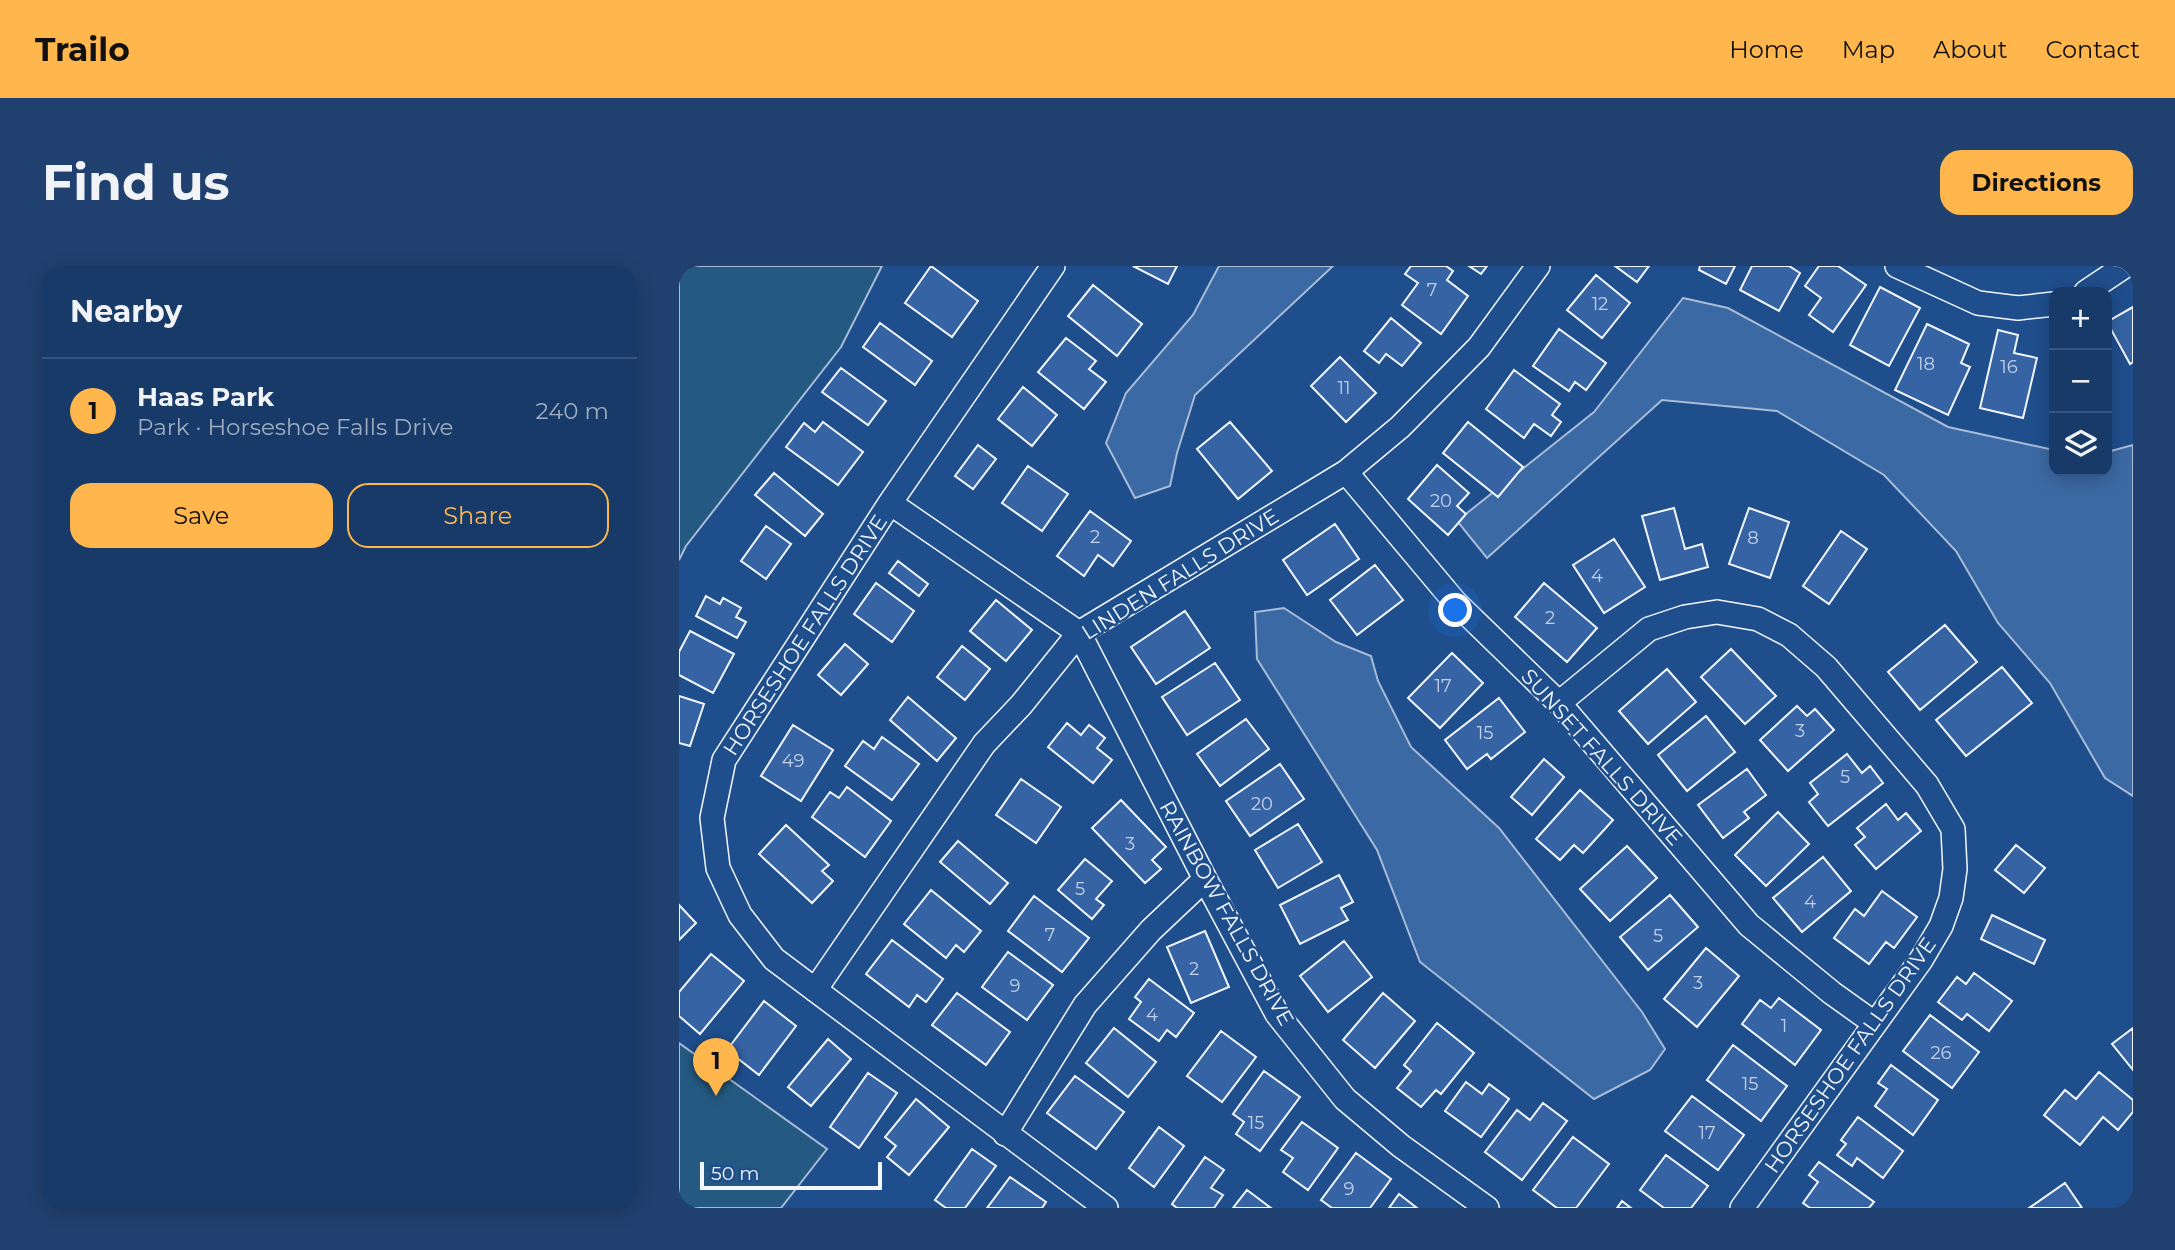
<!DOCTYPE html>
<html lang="en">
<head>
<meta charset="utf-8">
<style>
  :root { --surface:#173a69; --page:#20416f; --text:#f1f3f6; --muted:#9eadc0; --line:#36547d; --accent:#ffb74d }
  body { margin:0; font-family:Montserrat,sans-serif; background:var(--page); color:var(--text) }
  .controls { position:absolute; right:21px; top:21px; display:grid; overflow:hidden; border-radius:14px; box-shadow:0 4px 18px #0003 }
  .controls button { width:63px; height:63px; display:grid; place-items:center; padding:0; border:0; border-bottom:2px solid var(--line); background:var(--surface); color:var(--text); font:35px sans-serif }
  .scale { position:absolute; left:21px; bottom:18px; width:182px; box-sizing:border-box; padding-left:7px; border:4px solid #f2f6ff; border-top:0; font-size:19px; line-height:24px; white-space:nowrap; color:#f2f6ff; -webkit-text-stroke:5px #1f4e8c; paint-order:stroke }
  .you { position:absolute; left:777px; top:345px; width:24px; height:24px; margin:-18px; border:5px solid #fff; border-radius:50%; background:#1a73e8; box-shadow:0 0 0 10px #1a73e833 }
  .badge { display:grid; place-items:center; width:46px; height:46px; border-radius:50%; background:var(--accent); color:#111; font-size:23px; font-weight:700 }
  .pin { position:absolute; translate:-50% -58px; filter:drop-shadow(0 2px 4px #0008) }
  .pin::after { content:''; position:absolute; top:37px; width:24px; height:21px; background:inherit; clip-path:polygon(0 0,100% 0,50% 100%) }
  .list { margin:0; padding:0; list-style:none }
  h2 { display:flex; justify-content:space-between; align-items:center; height:91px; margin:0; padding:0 28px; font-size:30px }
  h2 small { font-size:23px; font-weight:400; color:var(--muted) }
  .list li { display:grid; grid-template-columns:46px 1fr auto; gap:21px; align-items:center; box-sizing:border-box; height:105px; padding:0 28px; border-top:2px solid var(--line) }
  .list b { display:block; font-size:26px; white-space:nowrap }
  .list p { margin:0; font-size:23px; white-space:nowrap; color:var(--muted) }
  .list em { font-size:23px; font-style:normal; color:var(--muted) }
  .actions { display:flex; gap:14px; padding:21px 28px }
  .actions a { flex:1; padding:16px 0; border:2px solid var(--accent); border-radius:21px; text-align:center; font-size:24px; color:var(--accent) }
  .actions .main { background:var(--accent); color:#111 }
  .icon { flex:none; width:38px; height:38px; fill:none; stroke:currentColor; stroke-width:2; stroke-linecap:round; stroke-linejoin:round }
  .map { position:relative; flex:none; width:1454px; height:942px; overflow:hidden; border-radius:21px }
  header { display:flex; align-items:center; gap:42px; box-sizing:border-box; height:98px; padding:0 35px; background:var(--accent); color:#111 }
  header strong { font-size:33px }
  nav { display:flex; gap:38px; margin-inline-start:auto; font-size:24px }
  .intro { display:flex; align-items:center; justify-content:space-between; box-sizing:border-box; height:168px; padding:0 42px }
  h1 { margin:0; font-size:49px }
  .button { padding:18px 32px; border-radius:21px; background:var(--accent); color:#111; font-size:24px; font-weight:700 }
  main { display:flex; gap:42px; padding:0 42px }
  aside { flex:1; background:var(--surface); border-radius:21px; box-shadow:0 4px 18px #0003 }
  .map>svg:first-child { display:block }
</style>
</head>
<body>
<header>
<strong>Trailo</strong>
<nav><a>Home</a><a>Map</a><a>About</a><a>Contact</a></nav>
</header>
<div class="intro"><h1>Find us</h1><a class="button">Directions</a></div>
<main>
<aside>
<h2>Nearby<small></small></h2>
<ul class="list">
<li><span class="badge">1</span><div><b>Haas Park</b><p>Park · Horseshoe Falls Drive</p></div><em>240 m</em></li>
</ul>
<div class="actions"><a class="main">Save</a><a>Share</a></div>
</aside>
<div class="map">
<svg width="1454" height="942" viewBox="0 0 1454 942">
  <rect width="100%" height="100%" fill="#1f4e8c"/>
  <path fill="#245a82" stroke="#a8bbd7" stroke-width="2" d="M0,0H203L162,81L7,280L0,294Z
    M0,777L148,883L102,942H0Z"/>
  <path fill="#3b69a3" stroke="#a8bbd7" stroke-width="2" d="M540,0H654L516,129L498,187L491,220L456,232L427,177L447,127L514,49Z
    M1004,32L1049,42L1269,161L1375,184V205H1428V186L1454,179V530L1426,512L1371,417L1319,357L1277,285L1205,209L1098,145L983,134L808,292L778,255L915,146Z
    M605,342L657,376L692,390L699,415L732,481L820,562L963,746L986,783L971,804L915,833L741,696L698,584L578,393L576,346Z"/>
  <path fill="#3563a3" stroke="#f2f6ff" stroke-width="2" d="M252,0L299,35L273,71L226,37Z
    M454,0H498L489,18Z
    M732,0H767L774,5L768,14L789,30L762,68L723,39L739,17L726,8Z
    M790,0H808L802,8Z
    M936,0H970L958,16Z
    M1021,0H1056L1047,18L1020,4Z
    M1073,0H1110L1121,7L1100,45L1061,24Z
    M1140,0H1159L1187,19L1154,66L1130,49L1142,32L1126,20Z
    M917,9L951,37L923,72L888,44Z
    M414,19L463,58L438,90L389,50Z
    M1201,21L1241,42L1210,100L1171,79Z
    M1454,41V96L1451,98L1428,56Z
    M712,52L742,77L723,100L707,88L700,97L685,85Z
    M201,57L253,95L236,119L184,81Z
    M1248,58L1290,78L1282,97L1291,101L1269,149L1216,124Z
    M880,63L927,97L907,124L896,116L890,125L854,100Z
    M1319,64L1339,69L1335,87L1358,92L1344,152L1301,142Z
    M387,72L417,95L410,103L427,116L405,143L359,106Z
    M661,91L697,127L667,156L632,120Z
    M162,102L207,135L189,159L143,126Z
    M835,104L881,138L873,149L882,156L872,170L855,158L845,172L807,143Z
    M344,121L378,149L353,180L319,153Z
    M144,156L184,186L159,219L107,181L125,157L136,166Z
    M551,156L593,205L559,233L518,183Z
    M789,156L844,201L819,231L764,187Z
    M299,179L317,193L294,223L276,210Z
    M758,199L790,227L778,240L787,248L769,269L729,233Z
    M349,200L389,228L363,265L323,237Z
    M95,207L144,248L126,270L76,229Z
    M995,242L1006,283L1023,278L1029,301L981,314L963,250Z
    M1070,242L1110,256L1091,312L1050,298Z
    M411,245L452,275L434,300L419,289L405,310L378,290Z
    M656,258L680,293L628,329L604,294Z
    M87,260L112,278L87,313L62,295Z
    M1162,265L1188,283L1150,338L1124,320Z
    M935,273L966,321L925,347L894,299Z
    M219,295L249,318L240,330L210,307Z
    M696,299L724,334L678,369L651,334Z
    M197,317L235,345L213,376L175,348Z
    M865,317L918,362L888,396L836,351Z
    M27,330L41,338L44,332L62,342L57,351L67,356L58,372L17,350Z
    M317,334L353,364L327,395L291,365Z
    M506,345L531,382L477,418L452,381Z
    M1266,359L1298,396L1241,444L1209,406Z
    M11,365L55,388L34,427L0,409V386Z
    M166,378L189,398L162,429L139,409Z
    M283,380L311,403L286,434L258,411Z
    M1052,383L1097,430L1066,458L1022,411Z
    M773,387L804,417L761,462L729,432Z
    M536,397L561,434L508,469L483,431Z
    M1323,401L1353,437L1287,490L1257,454Z
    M988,403L1017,436L969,478L940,445Z
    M0,430L25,438L11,480L0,477Z
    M229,431L277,472L258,495L211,454Z
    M820,432L846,466L812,493L808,488L788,503L766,474Z
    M1118,440L1128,450L1136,443L1155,464L1109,505L1081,474Z
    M1027,450L1056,486L1008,525L979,489Z
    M567,453L590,483L541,520L518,488Z
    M388,457L402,469L410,459L426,472L418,482L433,494L414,517L369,481Z
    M114,459L154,484L122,535L82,510Z
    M203,471L240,498L213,534L166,500L184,475L195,483Z
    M1168,488L1183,507L1191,500L1204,517L1149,560L1130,536L1139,528L1131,517Z
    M865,493L885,511L853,549L832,531Z
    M601,498L625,533L571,570L547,535Z
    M1068,503L1087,529L1065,546L1070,552L1044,572L1019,539Z
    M342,513L382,541L357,577L317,549Z
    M168,521L212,555L186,591L133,551L151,526L160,532Z
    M901,524L934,554L904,587L895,579L881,594L857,573Z
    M442,534L487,581L473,594L482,603L466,617L413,562Z
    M1207,538L1219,554L1227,547L1242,565L1197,603L1176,579L1186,571L1178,562Z
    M1099,546L1130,578L1087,620L1056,589Z
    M619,558L643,596L599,622L576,584Z
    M107,559L150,599L143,605L154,615L133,637L80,588Z
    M279,575L329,617L311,638L261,596Z
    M1337,579L1366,602L1345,627L1316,604Z
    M948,580L978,612L931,655L901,623Z
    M1144,591L1172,625L1123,666L1094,632Z
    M406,593L433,615L417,633L425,639L413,653L379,624Z
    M660,609L674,636L662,642L669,654L621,678L601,639Z
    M252,624L302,665L285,686L277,679L267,692L225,658Z
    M1203,625L1238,651L1215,682L1207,676L1190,698L1155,672L1176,643L1185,650Z
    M991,629L1019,661L969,704L941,671Z
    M355,630L410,672L383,706L329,665Z
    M0,639L17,657L0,674Z
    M1313,649L1366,674L1355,698L1302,673Z
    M526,665L550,721L512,737L488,681Z
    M213,674L264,713L247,736L238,729L230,741L187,708Z
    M665,675L693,711L649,746L621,710Z
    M1027,682L1060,710L1018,761L985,733Z
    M329,686L374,719L348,754L303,721Z
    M32,688L65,715L21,768L0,750V726Z
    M1295,707L1333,735L1310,765L1288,748L1283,754L1259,736L1278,711L1287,718Z
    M470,713L515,747L497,771L488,764L480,775L450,753L462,736L456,731Z
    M278,727L331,766L307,799L253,759Z
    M704,727L736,755L696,802L664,774Z
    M1100,732L1142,764L1116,799L1063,758L1081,734L1092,742Z
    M85,735L117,760L80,809L48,784Z
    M1251,749L1300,786L1273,822L1224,785Z
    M758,757L795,787L762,828L757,824L742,841L718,822L732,805L725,799Z
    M435,762L477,796L449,831L407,797Z
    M1454,762V804L1433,778Z
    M542,765L577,791L543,836L508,810Z
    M149,773L172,793L132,840L109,821Z
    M1054,779L1108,820L1082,855L1028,814Z
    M1212,799L1259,834L1234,869L1196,840L1208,823L1199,817Z
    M585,805L621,831L581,885L557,868L565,856L554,848Z
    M1420,806L1454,834V846L1439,864L1424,851L1401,879L1365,849L1386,824L1397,833Z
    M189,807L218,827L180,882L151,861Z
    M396,810L445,846L417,883L368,847Z
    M787,816L803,828L810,818L830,833L802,871L766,845Z
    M1013,830L1065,869L1039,904L986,865Z
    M237,833L270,861L230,909L208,891L217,880L206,871Z
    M864,837L888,855L843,914L806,886L838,844L851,854Z
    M1179,851L1224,885L1204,912L1178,892L1173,900L1158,889L1167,878L1162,874Z
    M623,856L659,882L629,924L604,906L614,892L602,884Z
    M480,861L505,880L475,921L450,902Z
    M894,871L930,898L897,942H878L854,924Z
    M293,883L317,900L286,942H267L256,934Z
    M677,887L712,913L691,942H653L642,934Z
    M987,889L1029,920L1012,942H985L961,924Z
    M526,891L545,904L532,922L544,929L535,942H498L493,938Z
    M1140,896L1195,936L1190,942H1131L1124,937L1139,916L1130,909Z
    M331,911L367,936L363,942H308Z
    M1386,917L1403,942H1350Z
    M568,924L592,942H554Z
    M720,928L738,942H710Z
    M943,935L952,942H938Z"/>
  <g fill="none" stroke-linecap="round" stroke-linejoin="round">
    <g stroke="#f2f6ff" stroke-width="26">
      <path id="minor" d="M374,0L211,237L45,494L33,552L39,602L61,649L95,693L427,942
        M1218,0L1299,37L1339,42L1375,38
        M1407,26L1446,0
        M667,206L776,336L880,437L1070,659L1153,727L1195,757
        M211,237L400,367L526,613L598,748L666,833L722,880L808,942
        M880,437L970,363L1006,351L1038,346L1079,353L1110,369L1147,401L1248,519L1274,563L1276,603L1272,632L1262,660L1242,694L1063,942
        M136,724L305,478L342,439L400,367L667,206L721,161L800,81L859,0
        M326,868L406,739L472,664L526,613"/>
    </g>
    <use href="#minor" stroke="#1f4e8c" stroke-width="23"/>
  </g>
  <g text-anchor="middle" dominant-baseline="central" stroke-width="5" stroke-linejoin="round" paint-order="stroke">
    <g font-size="18" fill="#c3d1e8">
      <text x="753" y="24">7</text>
      <text x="921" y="38">12</text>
      <text x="1247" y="98">18</text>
      <text x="1330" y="101">16</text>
      <text x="665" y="122">11</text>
      <text x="762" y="235">20</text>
      <text x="416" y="271">2</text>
      <text x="1074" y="272">8</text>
      <text x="918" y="310">4</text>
      <text x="871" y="352">2</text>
      <text x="764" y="420">17</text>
      <text x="1121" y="465">3</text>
      <text x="806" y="467">15</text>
      <text x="114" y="495">49</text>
      <text x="1166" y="511">5</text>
      <text x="583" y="538">20</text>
      <text x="451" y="578">3</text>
      <text x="401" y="623">5</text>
      <text x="1131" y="636">4</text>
      <text x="371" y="669">7</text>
      <text x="979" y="670">5</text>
      <text x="515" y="703">2</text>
      <text x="1019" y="717">3</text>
      <text x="336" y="720">9</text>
      <text x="473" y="749">4</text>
      <text x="1105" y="760">1</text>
      <text x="1262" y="787">26</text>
      <text x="1071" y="818">15</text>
      <text x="577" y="857">15</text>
      <text x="1028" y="867">17</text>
      <text x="670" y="923">9</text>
    </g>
    <g font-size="21" fill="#f2f6ff" stroke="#1f4e8c">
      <text transform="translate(501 308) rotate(-32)">LINDEN FALLS DRIVE</text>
      <text transform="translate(126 369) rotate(-57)">HORSESHOE FALLS DRIVE</text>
      <text transform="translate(923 491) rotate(48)">SUNSET FALLS DRIVE</text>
      <text transform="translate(548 647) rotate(61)">RAINBOW FALLS DRIVE</text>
      <text transform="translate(1171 789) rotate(-55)">HORSESHOE FALLS DRIVE</text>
    </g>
  </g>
</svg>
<div class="controls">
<button>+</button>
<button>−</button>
<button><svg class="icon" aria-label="layers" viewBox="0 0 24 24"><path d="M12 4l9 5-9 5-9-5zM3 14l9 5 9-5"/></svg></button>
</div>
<div class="scale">50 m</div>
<div class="you"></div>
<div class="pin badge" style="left:37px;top:830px">1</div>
</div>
</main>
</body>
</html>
